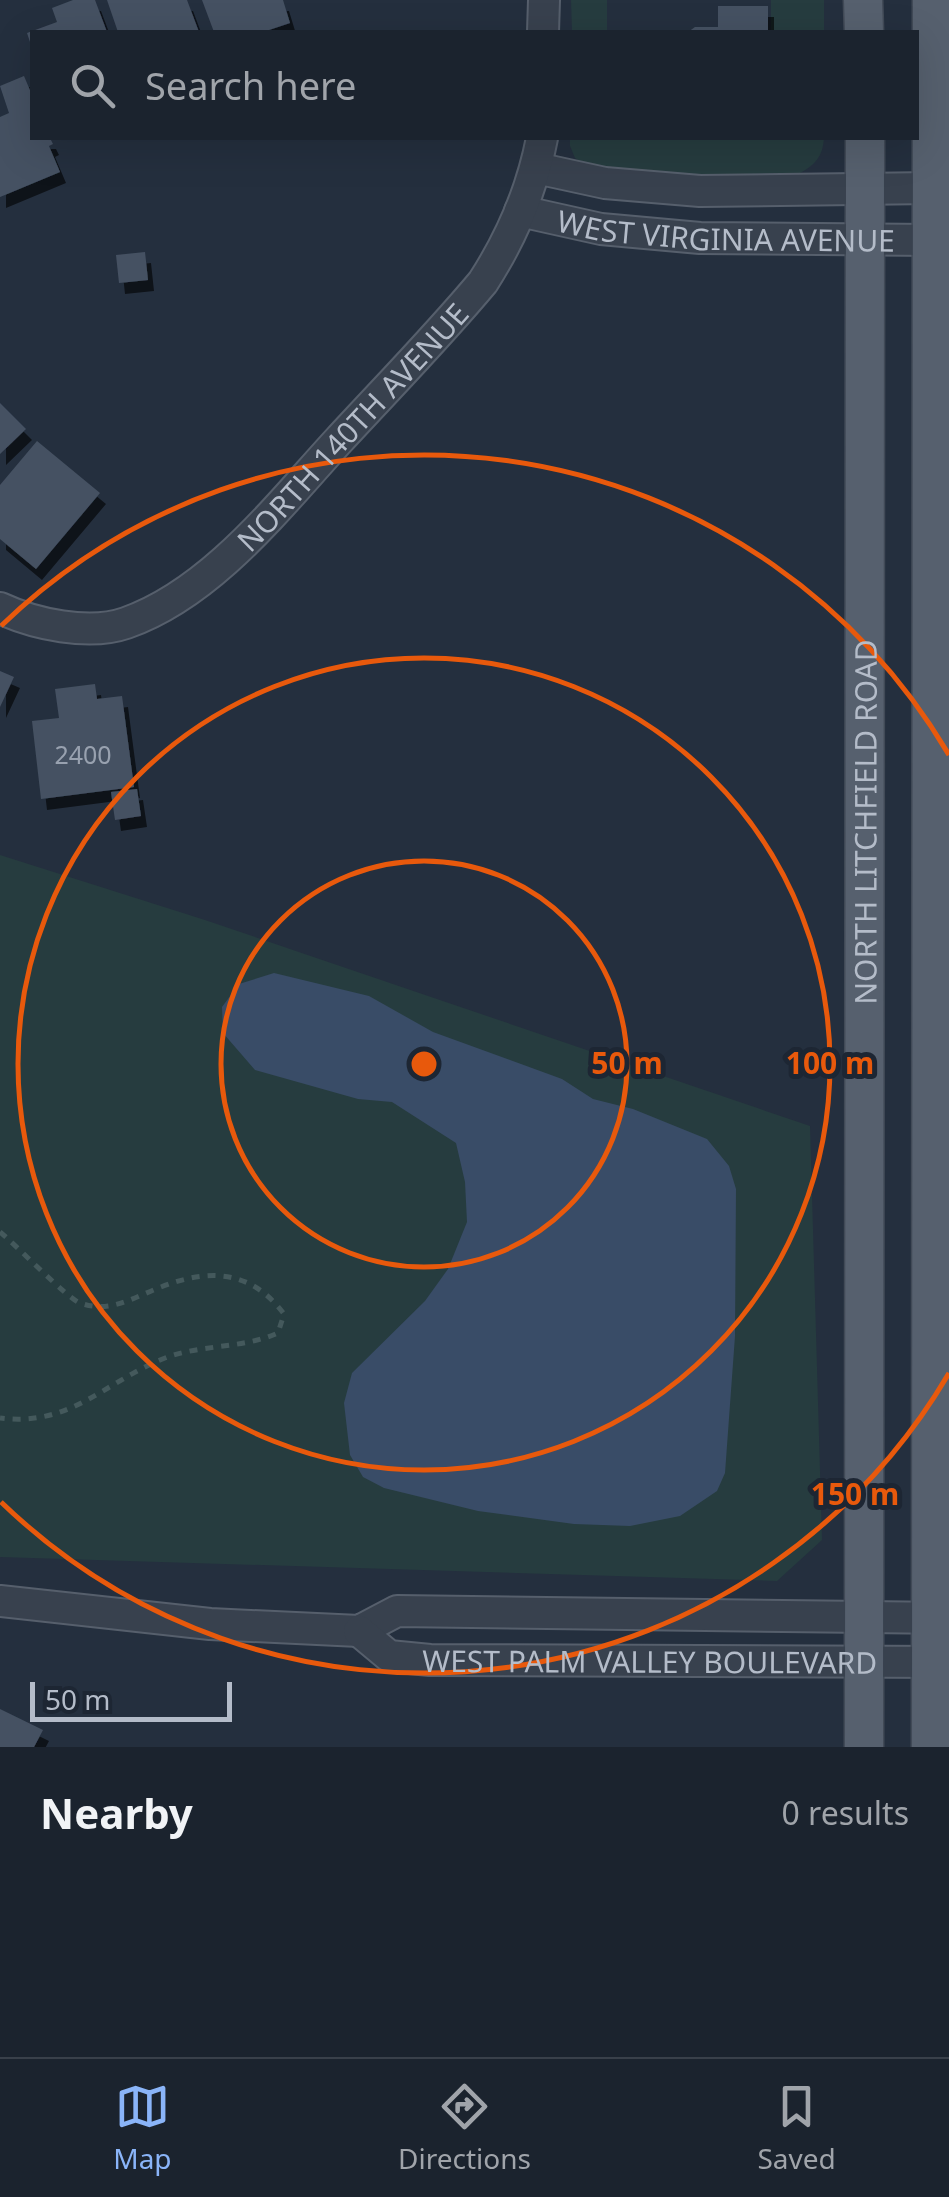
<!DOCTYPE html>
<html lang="en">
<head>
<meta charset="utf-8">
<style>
  :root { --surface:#1b232e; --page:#282f3a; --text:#f1f3f6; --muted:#a0a4aa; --line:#39404a; --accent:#8ab4f8 }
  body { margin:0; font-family:"Noto Sans",sans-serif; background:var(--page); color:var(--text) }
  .scale { position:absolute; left:30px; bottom:25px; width:202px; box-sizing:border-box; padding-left:10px; border:5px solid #b4bcc9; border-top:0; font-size:28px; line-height:35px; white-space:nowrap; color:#b4bcc9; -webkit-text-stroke:8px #1d2633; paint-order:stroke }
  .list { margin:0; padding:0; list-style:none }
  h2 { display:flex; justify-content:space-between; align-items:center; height:130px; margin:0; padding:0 40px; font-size:42px }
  h2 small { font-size:32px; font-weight:400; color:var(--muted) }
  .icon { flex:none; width:55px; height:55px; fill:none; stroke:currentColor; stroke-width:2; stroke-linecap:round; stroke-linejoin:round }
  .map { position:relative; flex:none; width:949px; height:1747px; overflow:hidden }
  .search { position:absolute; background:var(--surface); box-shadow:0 10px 40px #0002; left:30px; right:30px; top:30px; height:110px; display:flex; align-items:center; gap:25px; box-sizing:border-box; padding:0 35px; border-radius:0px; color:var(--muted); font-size:38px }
  .sheet { height:310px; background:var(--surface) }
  nav { display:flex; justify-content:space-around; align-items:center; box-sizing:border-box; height:140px; border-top:2px solid var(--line); background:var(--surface); font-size:28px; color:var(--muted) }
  nav a { display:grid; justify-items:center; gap:5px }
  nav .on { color:var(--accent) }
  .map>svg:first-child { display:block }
</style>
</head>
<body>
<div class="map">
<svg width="949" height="1747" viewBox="0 0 949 1747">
  <defs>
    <filter id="shadow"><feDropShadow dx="6" dy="11" stdDeviation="0" flood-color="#0009"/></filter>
  </defs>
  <rect width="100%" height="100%" fill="#242f3e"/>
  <path fill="#263c3f" d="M571,0H607V32H572Z
    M771,0H824V32H771Z
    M570,138H824C823,156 815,165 800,173L665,176L592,169L575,158L570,146Z
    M0,855L205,920L810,1126L822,1540L777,1581L0,1557Z"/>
  <path fill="#394c67" d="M274,973L369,996L433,1032L562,1079L593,1099L633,1109L707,1139L729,1166L736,1189L735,1336L725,1473L717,1491L680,1516L630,1526L574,1524L478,1511L384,1488L363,1477L350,1455L344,1403L352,1373L425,1301L448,1269L467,1222L465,1182L456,1143L392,1102L358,1099L255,1070L223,1033L222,1007L239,984Z"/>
  <path fill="#455162" filter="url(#shadow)" d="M73,0H95L107,32H32V48L27,33L57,22L52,8Z
    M107,0H187L199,32H118Z
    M202,0H283L290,23L263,32H214Z
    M718,6H768V32H688L695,27H718Z
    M24,76L32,95V138H50L53,144L49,146L60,172L0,197V117L9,113L0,86Z
    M145,252L148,280L119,283L116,255Z
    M0,403L26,429L0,454Z
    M37,441L100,493L36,569L0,539V485Z
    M0,671L14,677L0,707Z
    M95,684L97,699L122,696L134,787L41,799L32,721L59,718L55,689Z
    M137,789L141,816L115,820L111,792Z
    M0,1709L43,1730L34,1747H0Z"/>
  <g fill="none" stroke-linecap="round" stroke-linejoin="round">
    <g stroke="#565f6c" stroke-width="34">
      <g id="minor">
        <path d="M543,32L544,0"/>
        <path d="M536,168L605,183L700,191L932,188"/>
        <path id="s1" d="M520,211L601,229L700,238L932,240"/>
        <path id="s2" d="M0,608C34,624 89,636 126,623C212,593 279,505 339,440C387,388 437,337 483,282C512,237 532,190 542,138"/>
        <path d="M0,1601L210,1624L359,1631L397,1611L949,1618"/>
        <path id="s3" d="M359,1631L389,1656L430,1660L949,1662"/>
      </g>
    </g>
    <g stroke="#414a57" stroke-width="41">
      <g id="major">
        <path d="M863,0L864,32"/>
        <path id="s4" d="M864,1747L865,138"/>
        <path d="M931,1747L932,0"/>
      </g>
    </g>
    <path stroke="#44595c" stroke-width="5" stroke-dasharray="8 8" stroke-linecap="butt" d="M0,1232C15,1244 68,1299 80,1303C110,1314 134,1297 161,1287C210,1268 251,1270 284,1314L278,1333C242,1349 202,1344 165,1358C104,1382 71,1427 0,1418"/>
    <use href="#minor" stroke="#38414e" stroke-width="30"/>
    <use href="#major" stroke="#56606e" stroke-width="38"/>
  </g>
  <g fill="none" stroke="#e8590c" stroke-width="5">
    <circle cx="424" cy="1064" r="203"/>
    <circle cx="424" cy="1064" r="406"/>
    <path d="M949 1373A609 609 0 0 1 1 1502M1 626A609 609 0 0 1 949 755"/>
  </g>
  <g text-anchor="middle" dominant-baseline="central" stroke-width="10" stroke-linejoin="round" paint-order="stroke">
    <g font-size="25" fill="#98a1af">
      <text x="83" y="754">2400</text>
    </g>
    <g font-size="30" fill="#b4bcc9" stroke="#1d2633">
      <text stroke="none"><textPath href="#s1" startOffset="208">WEST VIRGINIA AVENUE</textPath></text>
      <text stroke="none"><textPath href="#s2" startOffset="432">NORTH 140TH AVENUE</textPath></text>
      <text stroke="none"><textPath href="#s4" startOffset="925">NORTH LITCHFIELD ROAD</textPath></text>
      <text stroke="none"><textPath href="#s3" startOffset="300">WEST PALM VALLEY BOULEVARD</textPath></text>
    </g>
  </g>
  <circle cx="424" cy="1064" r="15" fill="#e8590c" stroke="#1d2633" stroke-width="5"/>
  <g font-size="30" text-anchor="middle" font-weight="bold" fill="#e8590c" stroke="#1d2633" stroke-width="10" stroke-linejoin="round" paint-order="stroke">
    <text x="627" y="1074">50 m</text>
    <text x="830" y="1074">100 m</text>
    <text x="855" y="1505">150 m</text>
  </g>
</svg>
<div class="scale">50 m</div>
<div class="search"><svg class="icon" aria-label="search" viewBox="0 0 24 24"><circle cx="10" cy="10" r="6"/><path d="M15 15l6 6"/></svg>Search here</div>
</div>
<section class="sheet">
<h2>Nearby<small>0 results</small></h2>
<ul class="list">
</ul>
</section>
<nav>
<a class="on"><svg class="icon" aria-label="map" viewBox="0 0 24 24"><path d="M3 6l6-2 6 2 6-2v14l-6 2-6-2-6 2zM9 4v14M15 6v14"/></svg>Map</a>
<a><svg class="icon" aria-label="directions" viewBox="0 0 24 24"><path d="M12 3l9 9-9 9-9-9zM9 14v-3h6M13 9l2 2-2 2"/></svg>Directions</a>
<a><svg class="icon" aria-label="saved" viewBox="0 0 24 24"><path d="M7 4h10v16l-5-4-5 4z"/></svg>Saved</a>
</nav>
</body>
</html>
